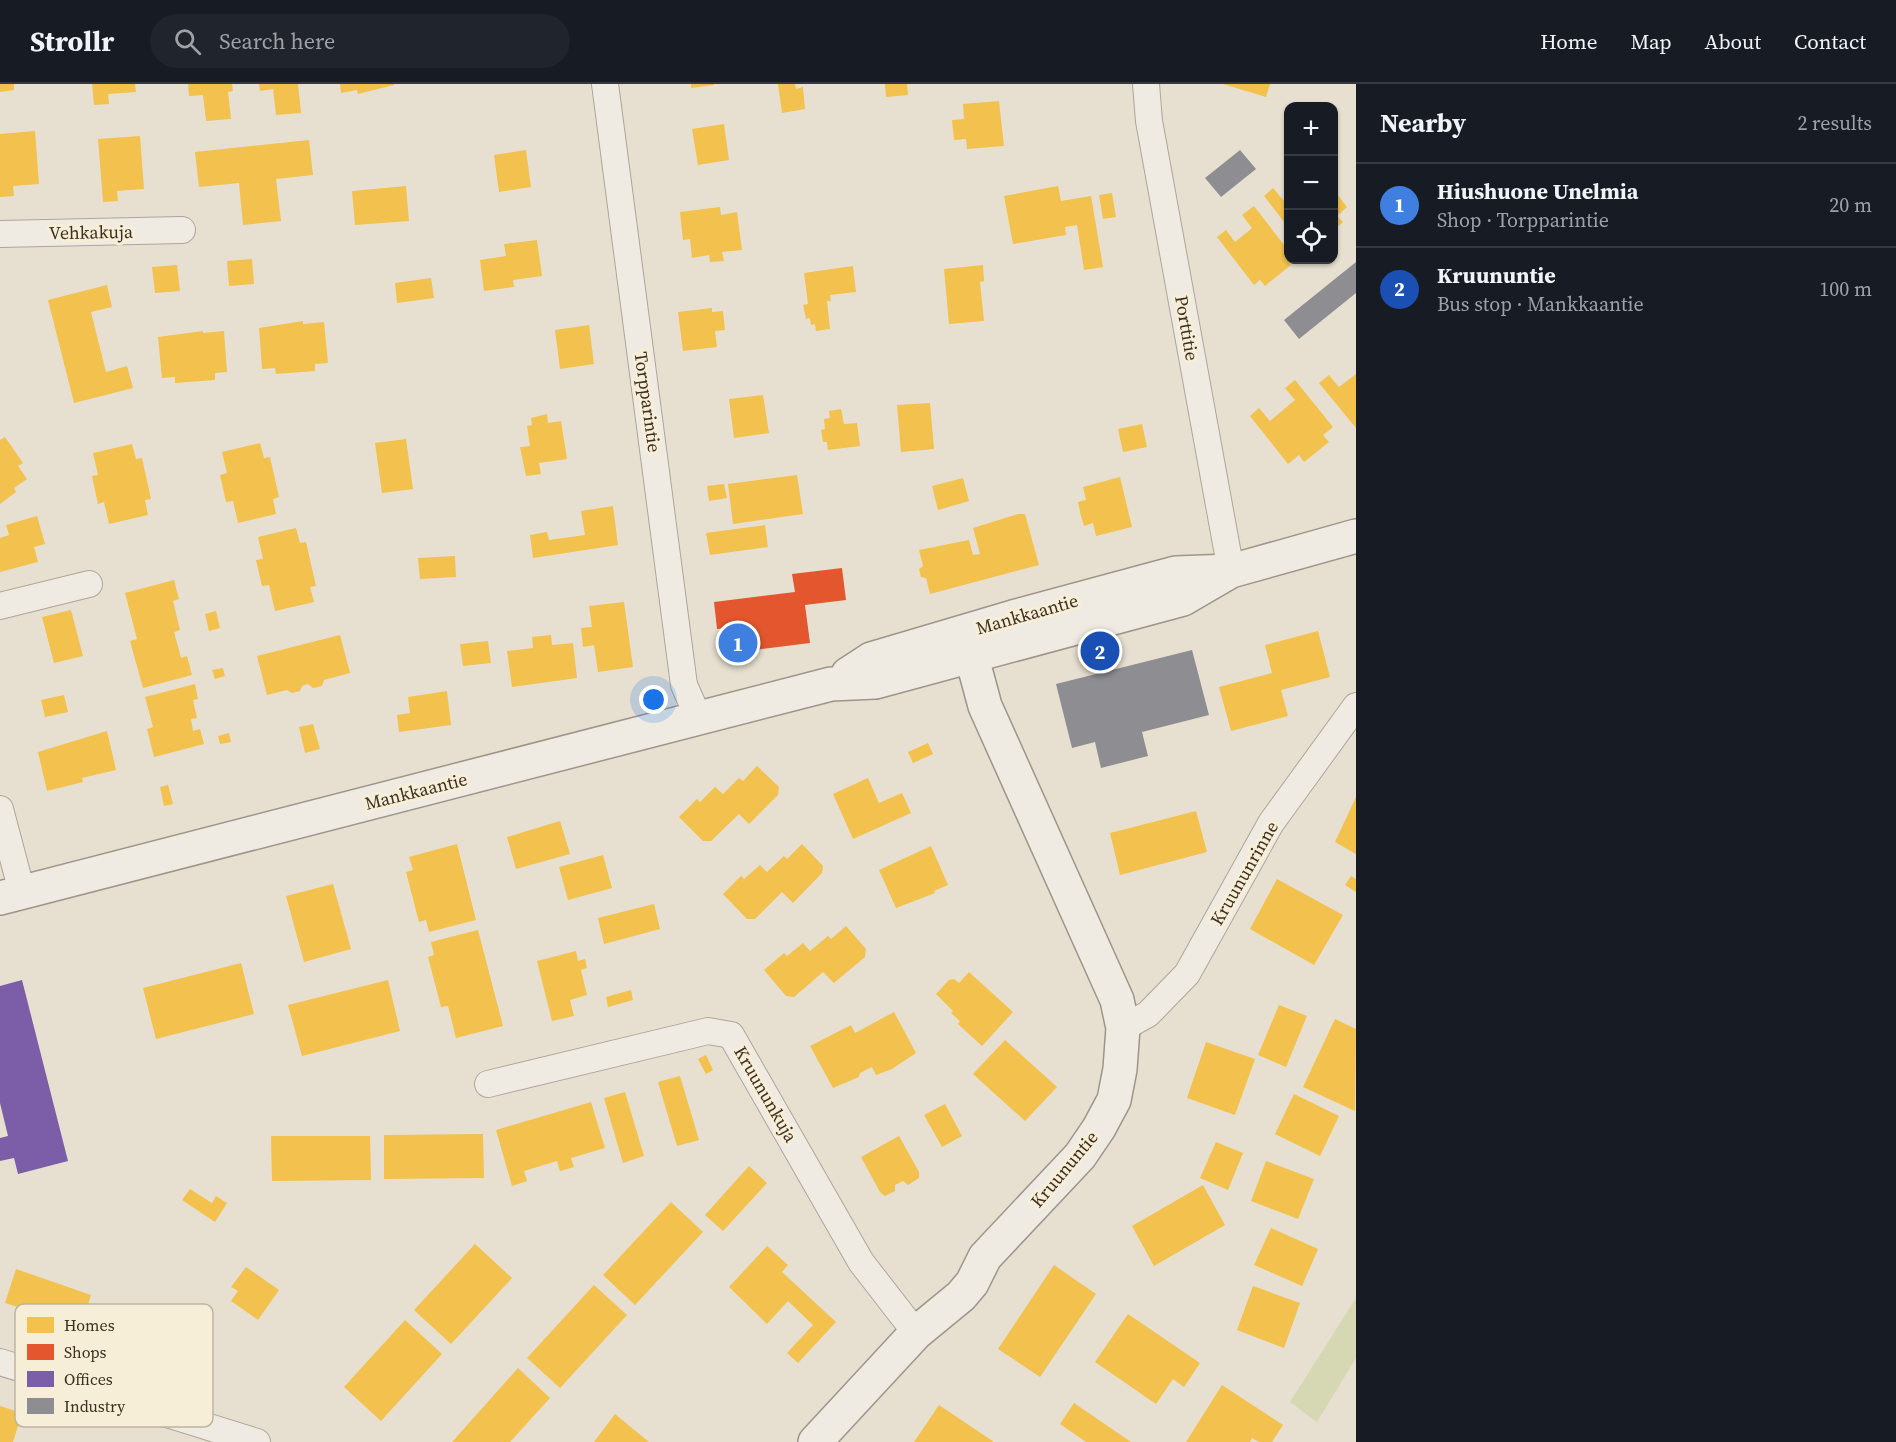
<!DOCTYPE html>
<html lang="en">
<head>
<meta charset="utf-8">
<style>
  :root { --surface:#171b24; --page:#20242c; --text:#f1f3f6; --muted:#9ea1a6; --line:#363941; --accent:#786c5e }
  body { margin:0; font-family:"Source Serif 4",serif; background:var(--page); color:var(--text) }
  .controls { position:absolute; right:18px; top:18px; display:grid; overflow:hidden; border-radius:12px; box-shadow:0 2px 4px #0004 }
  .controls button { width:54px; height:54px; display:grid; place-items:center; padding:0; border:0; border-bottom:2px solid var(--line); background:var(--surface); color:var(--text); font:30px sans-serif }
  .you { position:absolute; left:654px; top:616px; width:21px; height:21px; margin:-15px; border:4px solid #fff; border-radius:50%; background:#1a73e8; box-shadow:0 0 0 9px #1a73e833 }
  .badge { display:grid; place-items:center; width:39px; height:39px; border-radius:50%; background:var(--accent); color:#fff; font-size:20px; font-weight:700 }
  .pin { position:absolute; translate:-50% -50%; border:3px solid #fff; box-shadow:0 2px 6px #0006 }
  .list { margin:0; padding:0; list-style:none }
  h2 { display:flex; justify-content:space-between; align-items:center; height:78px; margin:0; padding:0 24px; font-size:26px }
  h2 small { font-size:20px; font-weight:400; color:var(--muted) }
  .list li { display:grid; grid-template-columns:39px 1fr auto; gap:18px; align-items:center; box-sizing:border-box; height:84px; padding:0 24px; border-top:2px solid var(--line) }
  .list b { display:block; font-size:22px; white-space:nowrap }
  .list p { margin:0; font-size:20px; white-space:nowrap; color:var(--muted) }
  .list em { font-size:20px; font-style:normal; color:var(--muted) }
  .icon { flex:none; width:33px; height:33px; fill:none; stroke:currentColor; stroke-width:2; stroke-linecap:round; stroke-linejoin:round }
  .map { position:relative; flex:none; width:1356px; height:1358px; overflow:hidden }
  header { display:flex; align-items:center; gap:36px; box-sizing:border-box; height:84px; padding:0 30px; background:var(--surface); border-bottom:2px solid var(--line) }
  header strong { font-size:28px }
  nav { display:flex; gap:33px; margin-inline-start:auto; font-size:21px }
  .search { width:420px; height:54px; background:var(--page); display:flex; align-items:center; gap:15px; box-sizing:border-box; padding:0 21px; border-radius:33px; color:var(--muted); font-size:22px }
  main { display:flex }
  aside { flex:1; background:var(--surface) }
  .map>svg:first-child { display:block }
</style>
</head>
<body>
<header>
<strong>Strollr</strong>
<div class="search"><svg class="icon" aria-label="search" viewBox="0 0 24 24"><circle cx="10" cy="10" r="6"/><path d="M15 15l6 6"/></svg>Search here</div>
<nav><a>Home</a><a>Map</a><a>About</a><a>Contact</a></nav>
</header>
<main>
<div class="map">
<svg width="1356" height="1358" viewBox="0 0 1356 1358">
  <rect width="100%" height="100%" fill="#e7e0d1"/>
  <path fill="#d6d7b3" d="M1356,1214V1274L1317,1338L1290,1318Z"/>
  <path fill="#f2c14e" d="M0,0H14V6L0,8Z
    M92,0H135L136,8L108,10L109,20L94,21Z
    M188,0H232L233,7L228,8L231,35L206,37L203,11L189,12Z
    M259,0H298L301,29L276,31L273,5L260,7Z
    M340,0H394V1L358,10L357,6L341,9Z
    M691,0H714V1L691,4Z
    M778,0H795L796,5L803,3L805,25L782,29Z
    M885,0H907L908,11L886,13Z
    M1223,0H1270L1266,13Z
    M999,17L1004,62L967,65L966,55L954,56L952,36L964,35L963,20Z
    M724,40L729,76L698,81L692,45Z
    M35,47L39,100L13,102L14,112L0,113V50Z
    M140,52L144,105L117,107L118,117L103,118L98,55Z
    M309,56L313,91L276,95L281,137L243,141L239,99L199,103L195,68Z
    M526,66L531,103L499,108L494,71Z
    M406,102L409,137L355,141L352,107Z
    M1058,102L1061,117L1091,112L1103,183L1084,186L1077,141L1065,143L1066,151L1013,160L1004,112Z
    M1273,104L1284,117L1288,113V143L1264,112Z
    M1334,106L1347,123L1337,132L1343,138L1334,146Z
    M1112,109L1116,133L1103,135L1099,111Z
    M1254,122L1288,166L1287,175L1291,181L1265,202L1260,196L1254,201L1217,153L1226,146L1235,158L1252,144L1242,131Z
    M720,123L721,131L737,128L742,166L722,168L724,177L710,178L709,171L692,174L690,155L683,156L680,128Z
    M537,156L542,192L513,196L514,203L484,207L480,176L506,172L504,160Z
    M252,175L254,200L229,202L227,177Z
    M177,181L180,207L155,209L152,183Z
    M983,181L984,197L980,198L984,237L949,240L944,185Z
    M853,182L856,208L830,211L831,217H827L830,245L816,247L815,240L811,241L810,234L806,235L803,221L808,220L804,189Z
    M431,194L434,214L397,219L395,199Z
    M107,201L112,223L91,228L106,288L127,282L133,304L74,319L48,216Z
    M712,224V228L723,227L725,246L715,247L717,263L683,267L678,228Z
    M303,237V240L324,238L328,279L315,280V287L276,290L275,284L262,285L259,244Z
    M589,241L594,280L560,285L555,246Z
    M203,247V249L224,247L227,288L215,289V296L175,299V293L162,294L158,253Z
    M1356,290V344L1319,299L1329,291L1339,303Z
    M1295,296L1333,343L1323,351L1329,358L1304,378L1299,371L1288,380L1250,332L1259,324L1270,337L1295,316L1285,304Z
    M763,311L769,349L734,354L729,315Z
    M930,319L934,365L901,368L897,321Z
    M841,325L844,340L857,339L860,362L828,366L827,358H823L821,346L825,345L824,335L830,334L829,327Z
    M547,330L548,339L561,337L567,375L539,379L541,390L526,392L520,363L530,362L527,342L532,341L531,334Z
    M1142,340L1147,363L1123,368L1118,345Z
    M5,353L23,379L18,382L27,395L14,404L16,408L0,420V356Z
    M406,355L413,405L382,409L375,359Z
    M260,359L264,374L270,373L279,413L273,415L276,430L238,439L233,417L226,418L220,391L227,389L222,368Z
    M132,360L136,375L142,374L151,415L145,416L148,431L109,440L104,418L98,420L92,392L98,391L93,369Z
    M797,391L803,430L733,440L728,400Z
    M1120,393L1132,443L1096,452L1093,439L1084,442L1081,432L1078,418L1086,416L1083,403Z
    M963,394L969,417L938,426L932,402Z
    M724,400L727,414L709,417L707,402Z
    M613,422L618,461L533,474L530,451L547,448L549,456L585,451L581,427Z
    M1018,430H1025L1039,481L930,510L926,494L921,493L919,485L923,482L919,466L969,456L973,471L980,470L973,444Z
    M37,432L45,460L34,463L38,478L0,488V454L9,451L6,441Z
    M765,441L768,463L710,471L706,449Z
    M296,444L300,459L306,458L316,502L310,503L314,518L275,527L269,501L262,502L256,476L263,475L258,453Z
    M455,472L456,493L420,495L418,474Z
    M174,496L179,515L173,517L180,546L174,548L181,574L187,572L192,591L143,604L130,557L137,555L125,509Z
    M624,518L633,583L598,588L594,561L583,563L581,544L592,543L589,522Z
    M71,526L83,572L54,579L42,533Z
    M216,527L220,544L209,547L205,530Z
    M1318,547L1330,593L1281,606L1288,632L1231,647L1219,603L1272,589L1265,561Z
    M340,551L350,589L324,596L322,602L313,604L308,600L302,602L300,607L292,609L287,606L267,611L257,572Z
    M551,551L552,561L573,559L577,594L512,603L507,567L533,564L532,553Z
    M488,557L491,579L463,582L460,560Z
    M223,584L225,592L215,595L212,586Z
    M195,600L198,615L193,616L197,634L191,635L193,647L200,645L204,660L154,673L147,645L153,643L145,613Z
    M447,607L451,641L399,648L397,631L410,629L408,613Z
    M64,611L68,628L45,633L41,616Z
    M313,640L320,665L305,669L299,643Z
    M107,647L116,686L82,694L83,698L47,707L38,668Z
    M229,649L231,658L220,660L218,652Z
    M928,659L933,670L913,679L908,668Z
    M757,682L779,703L778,711L749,740L739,730L711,757H703L679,733L697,715L700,718L715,703L723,710L739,694L743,697Z
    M868,694L879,719L902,709L911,729L853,755L833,710Z
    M168,701L173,720L164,722L160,703Z
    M1356,713V770L1335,758Z
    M1196,727L1207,768L1120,791L1110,749Z
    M560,737L570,770L516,785L507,753Z
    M457,760L476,836L429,848L426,836L419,838L406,788L413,786L409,773Z
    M802,760L823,782L822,789L793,819L782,808L755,835H747L723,810L741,792L744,795L760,781L767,788L784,772L787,775Z
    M931,762L948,801L934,807L935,809L896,824L879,786Z
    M603,771L612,804L568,816L559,783Z
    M1351,792L1356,795V808L1345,801Z
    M1277,795L1343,831L1314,881L1250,845Z
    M333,800L351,865L304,878L286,812Z
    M654,820L660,845L604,860L598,834Z
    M846,842L866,865L865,873L834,899L823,888L794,913L786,912L764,886L784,869L787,872L803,859L810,867L828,852L831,855Z
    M478,846L503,942L456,954L448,922L441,923L428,873L434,871L431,858Z
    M576,867L578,877L585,875L587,884L581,886L587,911L570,916L574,932L552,937L537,877Z
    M241,879L254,930L156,955L143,904Z
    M969,888L1013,928L982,962L958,940L960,937L951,929L953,927L936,910L949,896L954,895L959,899Z
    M388,896L400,947L302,972L288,921Z
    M631,906L633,916L608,923L606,913Z
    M1279,921L1307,932L1286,983L1258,971Z
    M894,928L916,969L892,985L876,991L872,983L860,989L859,993L833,1004L810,962L851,941L855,949Z
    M1335,935L1356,945L1355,1027L1303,1003Z
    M1005,956L1057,1003L1025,1037L973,990Z
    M1206,958L1255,975L1235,1031L1187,1014Z
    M706,971L713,986L706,990L698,975Z
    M680,992L699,1056L677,1062L658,998Z
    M625,1008L644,1072L623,1079L604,1014Z
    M1294,1010L1339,1032L1320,1072L1275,1050Z
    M591,1018L605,1064L571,1074L574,1083L560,1087L557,1077L524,1087L527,1097L512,1102L496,1046Z
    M945,1020L962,1052L942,1063L924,1031Z
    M483,1050L484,1094L384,1095V1051Z
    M271,1052H370L371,1096L272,1097Z
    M899,1052L919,1088V1094L908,1101L903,1097L895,1101V1107L885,1112L880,1108L861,1073Z
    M1216,1058L1243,1069L1228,1106L1200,1094Z
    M1266,1077L1314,1095L1298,1135L1251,1117Z
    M749,1082L767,1099L723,1147L705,1131Z
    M1203,1101L1225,1141L1154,1182L1132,1142Z
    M190,1105L212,1119L216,1112L227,1119L215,1138L182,1116Z
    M671,1118L703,1148L635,1221L603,1191Z
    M1271,1144L1318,1165L1302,1202L1254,1181Z
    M475,1160L512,1194L451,1260L414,1226Z
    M767,1162L788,1181L782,1188L836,1238L798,1279L787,1269L813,1241L788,1217L767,1240L729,1203Z
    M1054,1181L1096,1210L1040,1293L998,1265Z
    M246,1183L279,1206L258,1236L231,1217L238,1207L231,1203Z
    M16,1185L91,1211L82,1240L39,1230L35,1241L18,1236L21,1224L5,1219Z
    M594,1201L627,1231L560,1304L527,1274Z
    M1253,1202L1300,1219L1284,1264L1237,1246Z
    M1128,1230L1200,1279L1184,1303L1173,1295L1156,1320L1095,1278Z
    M405,1236L442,1270L381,1337L344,1303Z
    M518,1284L550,1314L510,1358H452Z
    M1222,1301L1283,1341L1272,1358H1259L1252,1354L1250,1358H1186Z
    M1074,1319L1131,1358H1086L1060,1340Z
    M939,1321L994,1358H914Z
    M0,1322L22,1329L13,1358H0Z
    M615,1330L649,1358H594Z"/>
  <path fill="#e4572e" d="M842,484L846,516L805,521L810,559L731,569L727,544L717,545L714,518L795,508L792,490Z"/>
  <path fill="#7b5ea7" d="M22,896L68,1077L18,1090L14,1074L0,1077V1054L8,1052L0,1019V902Z"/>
  <path fill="#8d8d92" d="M1240,66L1256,85L1221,113L1205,94Z
    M1356,178V209L1299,255L1284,236Z
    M1192,566L1209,631L1142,648L1148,672L1101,684L1095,658L1072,664L1056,600Z"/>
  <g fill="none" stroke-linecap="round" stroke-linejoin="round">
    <g stroke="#ada599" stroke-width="28">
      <path id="street" d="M605,0L684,601L699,635
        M1146,0L1149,37L1231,487
        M0,150L182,146
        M0,522L89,500
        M0,725L22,808
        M1123,944L1148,930L1187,890L1271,739L1356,622
        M488,1000L708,947L731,951L861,1178L916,1249
        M0,1278L257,1358"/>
    </g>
    <g stroke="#9c958a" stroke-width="36">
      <path id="secondary" d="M848,590L871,575L1013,533L1176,489L1231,487L1356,452
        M0,814L831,600L875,598L1183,515L1231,487
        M815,1358L916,1249L961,1212L972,1199L985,1173L1080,1072L1099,1044L1114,1016L1120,985L1123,944L1117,916L985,622L965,548"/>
    </g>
    <use href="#street" stroke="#efebe3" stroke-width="26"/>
    <use href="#secondary" stroke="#efebe3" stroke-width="33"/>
  </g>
  <g text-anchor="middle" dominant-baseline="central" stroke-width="6" stroke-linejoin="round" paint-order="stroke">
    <g font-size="18" fill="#3d2e20" stroke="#f7eed8">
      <text transform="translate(91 148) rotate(-1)">Vehkakuja</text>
      <text transform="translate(1187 244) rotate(80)">Porttitie</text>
      <text transform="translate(648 318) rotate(82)">Torpparintie</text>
      <text transform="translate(1027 530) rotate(-16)">Mankkaantie</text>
      <text transform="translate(416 707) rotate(-14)">Mankkaantie</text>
      <text transform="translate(1244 789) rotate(-60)">Kruununrinne</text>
      <text transform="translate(766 1010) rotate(60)">Kruununkuja</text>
      <text transform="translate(1064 1085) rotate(-50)">Kruununtie</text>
    </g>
  </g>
  <rect x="15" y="1220" width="198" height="123" rx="9" fill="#f7eed8" stroke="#bfb4a1" stroke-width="1.5"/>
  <rect x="27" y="1233" width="27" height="16" fill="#f2c14e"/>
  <rect x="27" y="1260" width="27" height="16" fill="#e4572e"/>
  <rect x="27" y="1287" width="27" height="16" fill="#7b5ea7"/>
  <rect x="27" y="1314" width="27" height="16" fill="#8d8d92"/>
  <g font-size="16" fill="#3d2e20">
    <text x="64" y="1247">Homes</text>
    <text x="64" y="1274">Shops</text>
    <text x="64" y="1301">Offices</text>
    <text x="64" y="1328">Industry</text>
  </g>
</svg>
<div class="controls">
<button>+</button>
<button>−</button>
<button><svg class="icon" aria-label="locate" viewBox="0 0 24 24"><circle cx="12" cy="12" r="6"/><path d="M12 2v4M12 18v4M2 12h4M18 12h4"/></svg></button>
</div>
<div class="you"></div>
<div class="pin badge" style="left:738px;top:559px;background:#3f7fe0">1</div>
<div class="pin badge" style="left:1100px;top:567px;background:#1a4fb4">2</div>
</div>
<aside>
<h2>Nearby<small>2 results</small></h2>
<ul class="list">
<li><span class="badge" style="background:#3f7fe0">1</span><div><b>Hiushuone Unelmia</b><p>Shop · Torpparintie</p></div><em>20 m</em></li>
<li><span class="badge" style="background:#1a4fb4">2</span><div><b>Kruununtie</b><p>Bus stop · Mankkaantie</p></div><em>100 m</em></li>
</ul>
</aside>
</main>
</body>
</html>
